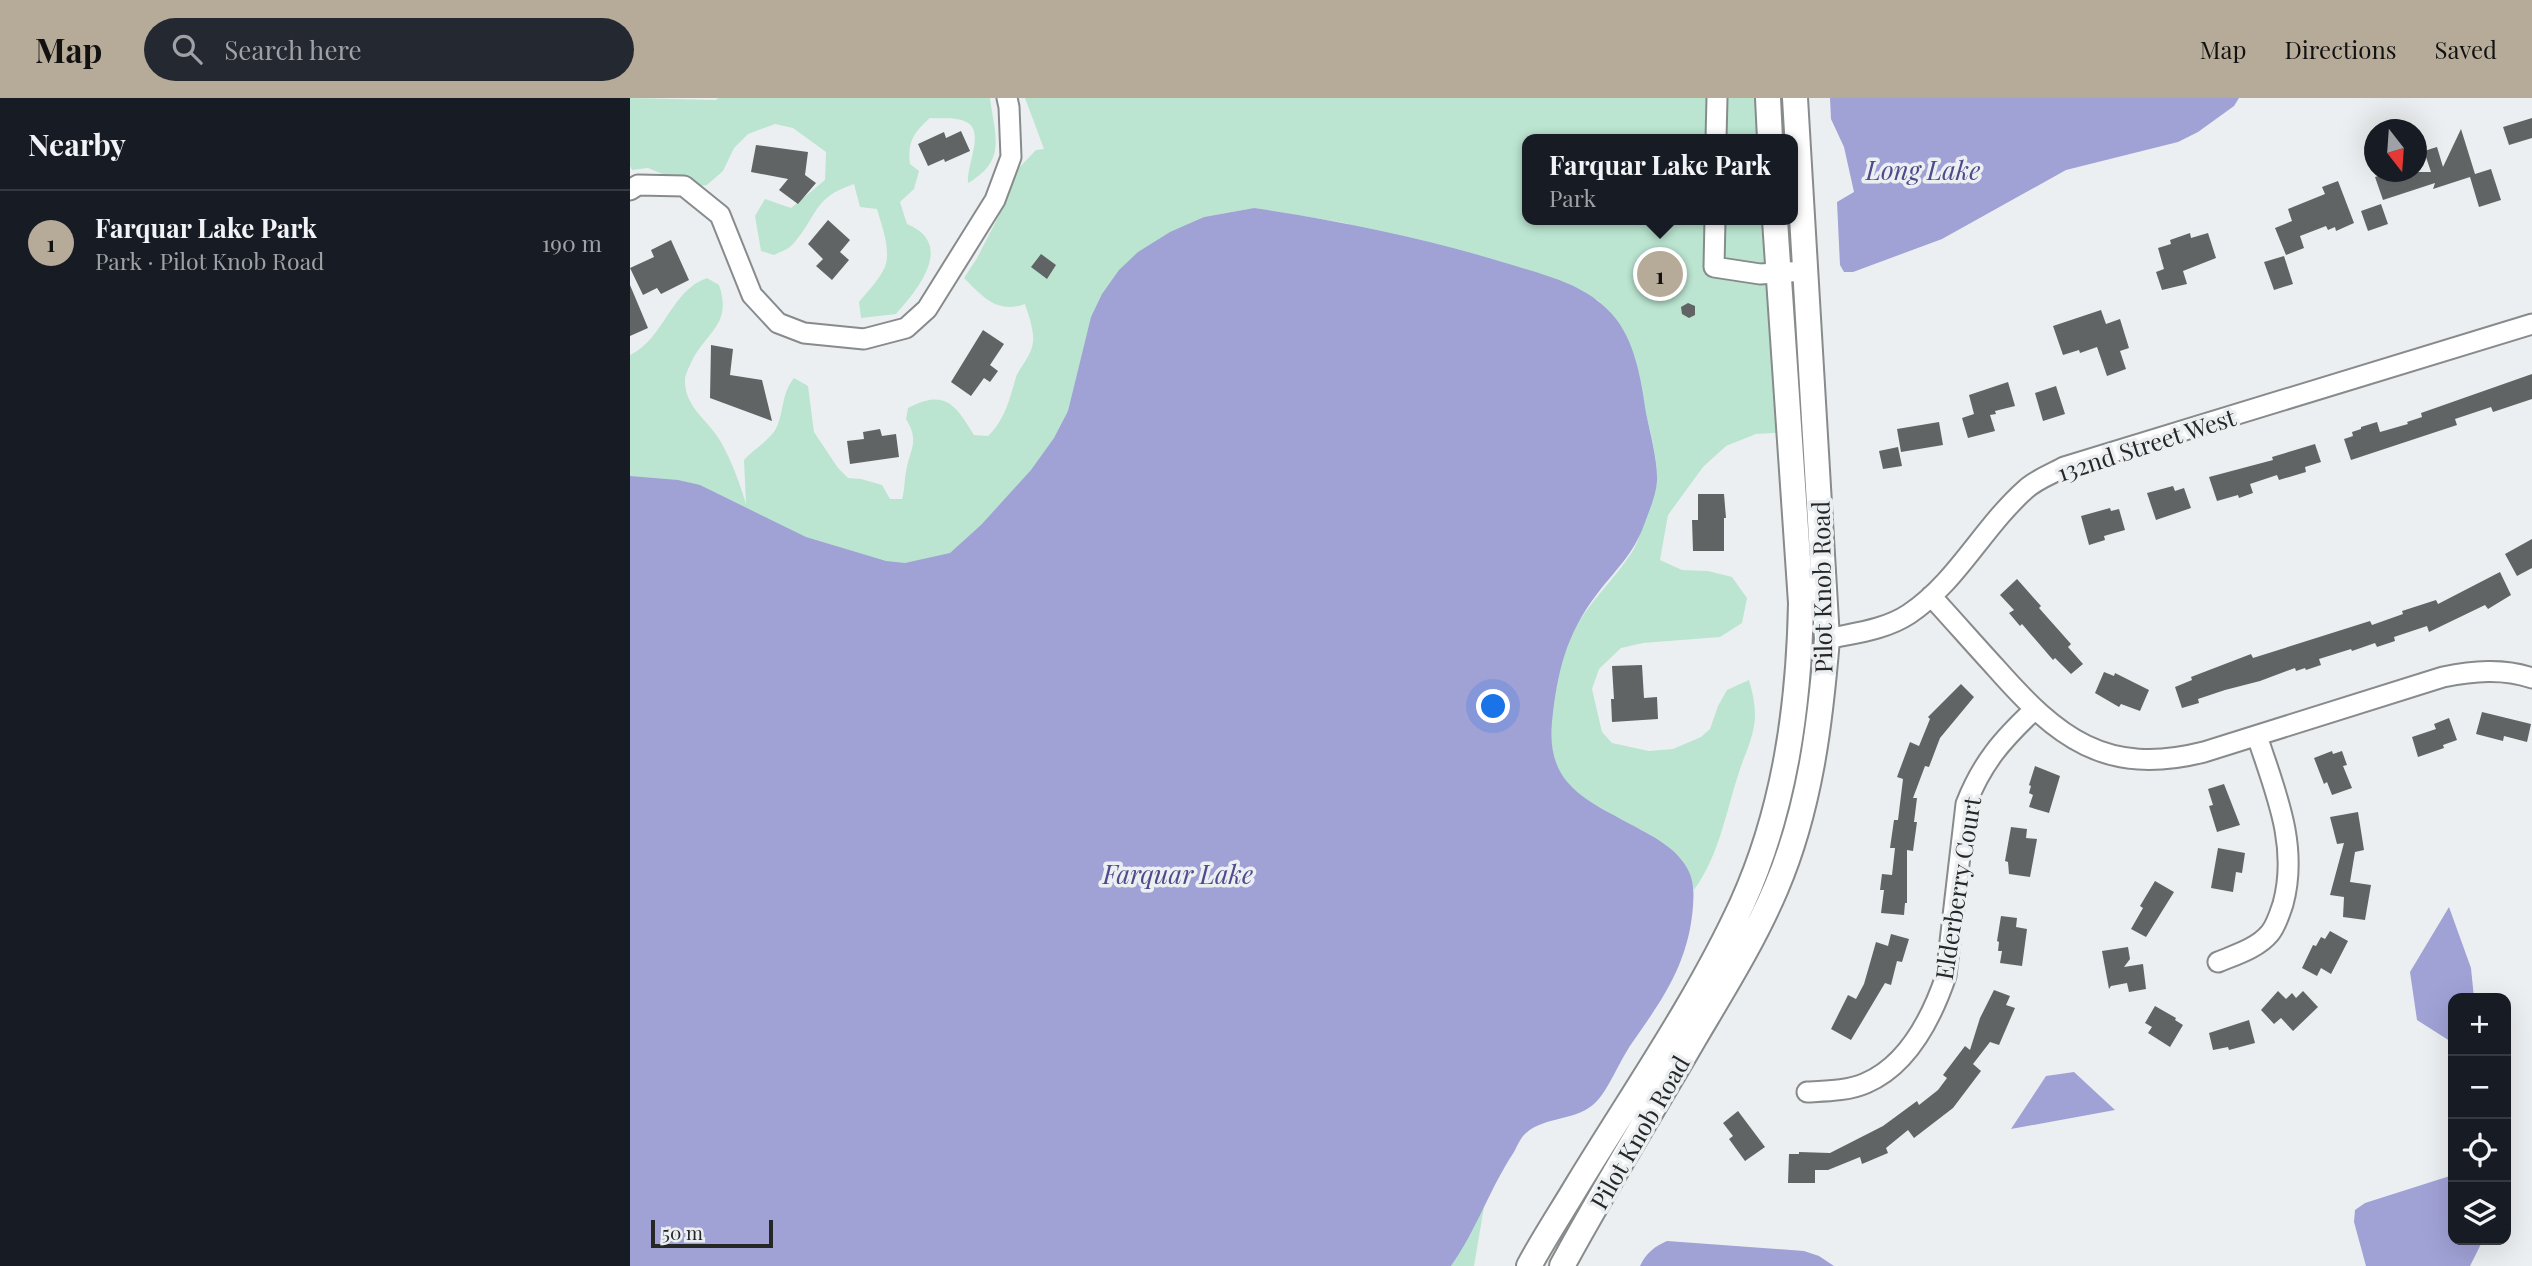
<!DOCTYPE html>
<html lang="en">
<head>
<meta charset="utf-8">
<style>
  :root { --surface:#171b24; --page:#242831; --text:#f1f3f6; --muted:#9ea1a6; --line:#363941; --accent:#b6aa98 }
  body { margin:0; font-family:"Playfair Display",serif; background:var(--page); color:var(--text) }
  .controls { position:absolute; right:21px; bottom:21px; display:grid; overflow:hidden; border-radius:14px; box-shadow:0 7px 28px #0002 }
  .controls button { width:63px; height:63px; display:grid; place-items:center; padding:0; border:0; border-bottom:2px solid var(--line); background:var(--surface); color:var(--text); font:35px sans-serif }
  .compass { position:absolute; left:1734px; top:21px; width:63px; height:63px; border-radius:50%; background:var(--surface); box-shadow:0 7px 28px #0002; rotate:163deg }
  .scale { position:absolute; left:21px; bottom:18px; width:122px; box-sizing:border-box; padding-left:7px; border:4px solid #262828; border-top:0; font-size:19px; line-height:24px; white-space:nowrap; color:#262828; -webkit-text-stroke:5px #eceff1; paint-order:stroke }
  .you { position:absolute; left:864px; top:609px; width:24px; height:24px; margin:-18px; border:5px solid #fff; border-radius:50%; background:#1a73e8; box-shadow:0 0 0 10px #1a73e833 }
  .badge { display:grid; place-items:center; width:46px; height:46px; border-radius:50%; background:var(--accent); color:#111; font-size:23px; font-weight:700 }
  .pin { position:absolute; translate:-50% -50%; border:4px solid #fff; box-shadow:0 2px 7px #0006 }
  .popup { position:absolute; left:892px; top:36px; width:276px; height:91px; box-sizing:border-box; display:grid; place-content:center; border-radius:14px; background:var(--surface); filter:drop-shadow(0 2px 5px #0005); font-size:23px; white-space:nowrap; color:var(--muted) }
  .popup b { font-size:26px; color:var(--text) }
  .popup::after { content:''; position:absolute; left:50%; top:100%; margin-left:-14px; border:14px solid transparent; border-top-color:var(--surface) }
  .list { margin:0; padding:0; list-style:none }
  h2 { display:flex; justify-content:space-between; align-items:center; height:91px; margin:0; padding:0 28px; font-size:30px }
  h2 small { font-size:23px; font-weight:400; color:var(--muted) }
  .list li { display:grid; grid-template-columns:46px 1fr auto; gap:21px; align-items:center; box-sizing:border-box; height:105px; padding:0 28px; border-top:2px solid var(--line) }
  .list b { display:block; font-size:26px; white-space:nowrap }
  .list p { margin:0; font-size:23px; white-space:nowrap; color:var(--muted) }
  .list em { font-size:23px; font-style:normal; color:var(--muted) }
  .icon { flex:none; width:38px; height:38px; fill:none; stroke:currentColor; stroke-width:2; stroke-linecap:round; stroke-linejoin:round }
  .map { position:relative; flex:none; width:1902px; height:1168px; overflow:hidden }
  header { display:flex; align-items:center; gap:42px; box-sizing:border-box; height:98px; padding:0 35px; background:var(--accent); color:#111 }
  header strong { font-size:33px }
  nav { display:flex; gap:38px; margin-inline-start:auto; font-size:24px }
  .search { width:490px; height:63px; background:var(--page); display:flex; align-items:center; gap:18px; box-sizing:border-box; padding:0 24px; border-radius:38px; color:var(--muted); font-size:26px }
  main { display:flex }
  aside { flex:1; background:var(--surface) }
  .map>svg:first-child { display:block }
</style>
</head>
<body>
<header>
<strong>Map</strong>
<div class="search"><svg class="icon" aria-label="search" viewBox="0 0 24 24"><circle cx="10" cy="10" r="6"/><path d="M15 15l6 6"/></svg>Search here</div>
<nav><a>Map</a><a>Directions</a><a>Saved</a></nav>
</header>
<main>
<aside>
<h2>Nearby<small></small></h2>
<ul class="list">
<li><span class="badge">1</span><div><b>Farquar Lake Park</b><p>Park · Pilot Knob Road</p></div><em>190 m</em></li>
</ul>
</aside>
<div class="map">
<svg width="1902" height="1168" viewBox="0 0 1902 1168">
  <rect width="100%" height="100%" fill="#eceff1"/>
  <path fill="#bbe5d1" d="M0,0L86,2L88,0H360C365,39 377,62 338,85C336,66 357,31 334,23C324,19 310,21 300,20C284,34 277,44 280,66L289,73L284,91L270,104L277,126C325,146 289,190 266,216L231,220L229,204C237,194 247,184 253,173C263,156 252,129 247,111L230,109L224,86C182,100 188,118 163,146C159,151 150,154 144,157L131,153L125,118L135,101L161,110L195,82L196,54L163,30L145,26L118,36L104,50L93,73L77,87L64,89L18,70L2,72L0,68Z
    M395,0H1138L1140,41H897V122H1145L1158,334L1126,336L1096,348L1073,369L1038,417L1030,462L1052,472L1078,473L1102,479L1117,500L1112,525L1090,539L1013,545L991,550L969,571L962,591L972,634L982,645L1019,653L1043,651L1071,639L1080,631L1088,608L1097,592L1119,582C1123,595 1125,606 1125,619C1124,638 1116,654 1110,671C1096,713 1090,756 1064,792C1051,717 920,722 921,643C921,607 926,567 942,535C958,505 984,482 1002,454C1010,442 1013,423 1018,409C1021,400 1027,388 1027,379C1027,353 1016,316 1009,291C999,251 998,232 968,202L715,125L624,110L574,119L561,125L446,348L308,479L0,403V257C34,241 41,192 77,180L89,187C103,228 75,233 60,267C58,271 55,278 55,282C54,310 81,324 92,346C102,364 110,386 116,406L114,362C124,350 143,341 148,326C154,310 152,295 164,280L178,288L184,334L208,370L218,380L231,381L252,387L260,401H272C275,392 274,383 276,374C280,350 290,344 276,321L278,310C315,291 325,306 344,337L358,338C375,322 380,300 386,279C390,269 399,260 402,249C406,236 399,219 395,206C367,216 353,199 334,180L347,160L378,100L387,72L406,52L414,51Z
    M854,1109L844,1168H821Z"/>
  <path fill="#a0a1d5" d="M1200,0H1609L1604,8L1568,34L1548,44L1436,72L1312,141L1223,174H1214L1210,167L1207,104L1224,94L1214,49L1201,21Z
    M624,110C710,123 795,140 879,166C914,177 955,186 981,215C1005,241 1011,281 1016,315C1020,334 1028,364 1027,383C1026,398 1019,413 1014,427C1003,457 986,471 967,496C936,536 927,575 922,624C916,687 956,702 1004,728C1024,739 1046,750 1057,770C1064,782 1064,795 1063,808C1059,864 1033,901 1002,945C990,962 979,991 966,1004C948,1023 915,1018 896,1035C891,1039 887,1048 884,1054C860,1090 846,1133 821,1168H0V378L48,382L70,387L176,439L256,463L275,465L320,455L351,427L401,372L424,340L438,313L461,219L472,196L489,172L508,154L540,134L574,119Z
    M1819,809L1841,870L1844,900H1823V945L1787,922L1780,874Z
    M1444,974L1485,1012L1381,1031L1416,978Z
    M1823,1077V1142H1853L1840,1168H1736L1724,1124L1725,1112L1735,1105Z
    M1037,1143L1174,1153L1189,1158L1204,1168H1010C1016,1155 1024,1149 1037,1143Z"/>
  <path fill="#616464" d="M1902,20V40L1879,47L1873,29Z
    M1831,31L1845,76L1861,71L1871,102L1849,109L1840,79L1803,91L1805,85L1753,102L1745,79L1760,74H1801L1794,53L1807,49L1813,69Z
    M331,33L340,53L315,64L314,61L298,68L288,46L314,34L316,40Z
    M126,47L178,54L175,77L186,85L168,106L149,92L158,81L121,74Z
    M1708,83L1724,125L1706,133L1705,129L1698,132L1696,128L1670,138L1674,150L1656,157L1645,130L1662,123L1658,111L1695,96L1692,89Z
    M1751,106L1758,126L1738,133L1731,113Z
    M198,122L220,142L210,154L219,162L202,182L186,168L193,161L178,146Z
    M1560,135L1561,140L1578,135L1586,160L1553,173L1557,186L1532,192L1526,174L1534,171L1528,150L1541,146L1540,142Z
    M41,142L59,182L31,196L27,190L13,197L0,170L24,159L21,152Z
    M411,156L426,167L417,181L401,169Z
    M1654,158L1663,186L1644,192L1634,164Z
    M0,187L18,230L0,238Z
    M1058,205L1065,208V217L1059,220L1052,216L1051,209Z
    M1471,212L1476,226L1490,221L1499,250L1490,253L1496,271L1477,278L1467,249L1450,255L1449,252L1433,257L1423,228Z
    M353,232L374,246L360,267L368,273L360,284L354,280L341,298L321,284Z
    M81,247L103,251L100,277L132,282L142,323L80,300Z
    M1902,276V301L1863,314L1861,309L1825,321L1827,327L1721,362L1714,341L1723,338L1722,334L1731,331V329L1747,324L1750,334L1778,326L1777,324L1792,319L1791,315Z
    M1378,284L1385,308L1365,313L1366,316L1360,317L1365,333L1338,340L1332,320L1344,316L1339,297Z
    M1426,288L1435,316L1413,323L1405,295Z
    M1309,324L1313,347L1271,354L1267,331Z
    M250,331L252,338L266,336L269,359L220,366L217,343L234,341L233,334Z
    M1685,346L1691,364L1675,369L1676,374L1649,382L1647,377L1620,386L1623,395L1609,400L1608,397L1587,403L1579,379L1643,362L1642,359Z
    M1268,349L1272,368L1253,371L1249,353Z
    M1543,388L1545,393L1554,390L1561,410L1526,422L1517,395Z
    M1068,396H1094L1096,420H1094V453H1063L1062,422H1068Z
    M1480,410L1481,413L1489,411L1495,432L1474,438L1475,442L1459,447L1451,418Z
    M1902,441V470L1887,478L1875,456Z
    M1870,474L1881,497L1858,511L1855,507L1799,534L1797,528L1764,539L1765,543L1747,549L1745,545L1722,553L1721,551L1689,561L1691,567L1676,572L1675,570L1666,573L1665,570L1630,583L1595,592L1568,601L1569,605L1552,610L1545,589L1562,582L1561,579L1621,556L1623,560L1740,523L1742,527L1773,516L1772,513L1806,502L1808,506Z
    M1387,481L1411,508L1409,510L1441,546L1438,549L1453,566L1441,576L1425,560L1423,562L1392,526L1390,528L1379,515L1384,512L1370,497Z
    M1012,567L1014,600L1027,599L1028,621L982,624L981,601H984L982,568Z
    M1474,574L1484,578L1485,575L1519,592L1510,613L1491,606L1489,609L1465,595Z
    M1331,586L1344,599L1310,640L1299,669L1295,668L1283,700H1287L1284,724H1287L1283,753L1277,752V805H1275L1274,817L1251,815L1254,792H1250L1252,776L1262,777L1265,750H1260L1264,722H1268L1273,681L1267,679L1280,644L1289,648L1300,621L1298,619Z
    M1852,614L1901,626L1897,644L1874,638L1873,643L1846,636Z
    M1819,620L1827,642L1813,647L1814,650L1788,659L1782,639L1806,631L1804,626Z
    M1702,653L1703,656L1712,653L1717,667L1713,668L1722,690L1702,697L1697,684L1694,686L1684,660Z
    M1405,668L1430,678L1419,715L1399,709L1403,697L1399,695L1401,688L1399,687Z
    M1594,686L1610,727L1587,734L1579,708L1583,707L1578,691Z
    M1728,714L1734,752L1725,754L1720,784L1741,787L1735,822L1713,819L1714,799L1700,797L1714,745L1707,746L1700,719Z
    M1381,729L1397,731L1396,740L1407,741L1400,779L1379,776L1378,764L1375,763Z
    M1588,750L1615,755L1612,775L1606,774L1603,794L1581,790Z
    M1525,783L1544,794L1516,839L1501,831L1513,810L1510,808Z
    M1371,818L1387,820L1386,829L1397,831L1392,868L1370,865L1372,853H1368L1369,844L1367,843Z
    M1700,833L1718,843L1701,876L1691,870L1687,878L1672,870L1683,847L1686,848L1691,839L1695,841Z
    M1261,836L1279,841L1272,864L1267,863L1261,887L1255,885L1221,942L1201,931L1218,897L1226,901L1234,886L1246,844L1258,848Z
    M1498,849L1500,861L1494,869L1513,866L1516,891L1499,894L1497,885L1481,888L1479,891L1472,853Z
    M1364,892L1380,898L1376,907L1385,910L1369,947L1360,944L1343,966L1351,973L1323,1010L1284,1040L1278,1032L1256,1050L1258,1055L1232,1066L1230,1059L1198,1072H1185V1085H1158L1159,1056H1169V1054L1200,1055L1253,1028L1287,1003L1289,1007L1308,992L1317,980L1313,977L1335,948L1340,952L1350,920Z
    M1648,893L1656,901L1662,895L1666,900L1673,893L1688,909L1663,933L1651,920L1644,926L1631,912Z
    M1525,908L1546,920L1545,922L1553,927L1540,949L1518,935L1522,929L1515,925Z
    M1619,922L1625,945L1599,952L1598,949L1583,952L1579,935Z
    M1108,1013L1135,1049L1115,1063L1099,1041L1103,1038L1093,1025Z"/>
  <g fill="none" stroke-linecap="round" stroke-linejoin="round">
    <g stroke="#878b8c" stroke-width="23">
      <path id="minor" d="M1086,41L1087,0
        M0,92L8,87L54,88L90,117L122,197L148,225L174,235L234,241L276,230L297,211L365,102L381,59L379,9L377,0
        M1085,122L1084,169L1130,176L1175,173
        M1301,498C1323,522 1344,546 1366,570C1427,639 1475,679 1574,654L1813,579C1843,573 1873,570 1902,580
        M1197,541C1224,535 1255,532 1279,516C1327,484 1353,429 1396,391C1407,381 1422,376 1434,369L1902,226
        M1588,864C1605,857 1628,850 1640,835C1646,828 1650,815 1653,806C1669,747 1645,693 1627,638
        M1177,994C1197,993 1218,993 1236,985C1278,967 1302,919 1316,878L1336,706C1352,665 1372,642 1404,612"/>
    </g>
    <g stroke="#878b8c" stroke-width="28">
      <path id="major" d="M1138,0L1140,41
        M899,1168C914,1140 932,1113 948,1086C1004,994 1067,904 1112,806C1155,711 1169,608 1171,505L1145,122
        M932,1168C974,1090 1021,1015 1065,939C1094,890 1124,842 1146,790C1180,710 1190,626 1197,541L1165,0"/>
    </g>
    <use href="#minor" stroke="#fff" stroke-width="19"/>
    <use href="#major" stroke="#fff" stroke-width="24"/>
  </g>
  <g text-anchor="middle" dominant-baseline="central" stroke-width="7" stroke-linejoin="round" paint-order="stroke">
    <g font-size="24" fill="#262828" stroke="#eceff1">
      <text transform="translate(1516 346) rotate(-18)">132nd Street West</text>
      <text transform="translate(1191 489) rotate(-91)">Pilot Knob Road</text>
      <text transform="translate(1327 790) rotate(-81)">Elderberry Court</text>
      <text transform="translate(1009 1034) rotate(-60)">Pilot Knob Road</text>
    </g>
    <g font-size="26" font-style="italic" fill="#4e4a8c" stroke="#eceff1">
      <text x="1293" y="71">Long Lake</text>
      <text x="548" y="775">Farquar Lake</text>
    </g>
  </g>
</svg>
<div class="controls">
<button>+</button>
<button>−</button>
<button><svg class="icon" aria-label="locate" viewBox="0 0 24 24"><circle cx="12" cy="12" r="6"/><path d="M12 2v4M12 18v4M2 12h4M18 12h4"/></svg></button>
<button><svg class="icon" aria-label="layers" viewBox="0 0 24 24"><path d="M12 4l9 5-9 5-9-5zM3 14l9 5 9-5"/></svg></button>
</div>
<svg class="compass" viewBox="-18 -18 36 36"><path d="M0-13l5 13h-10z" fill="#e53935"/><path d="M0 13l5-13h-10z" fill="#9ea1a6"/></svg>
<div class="scale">50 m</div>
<div class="you"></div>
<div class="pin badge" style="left:1030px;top:176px">1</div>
<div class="popup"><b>Farquar Lake Park</b>Park</div>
</div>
</main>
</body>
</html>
